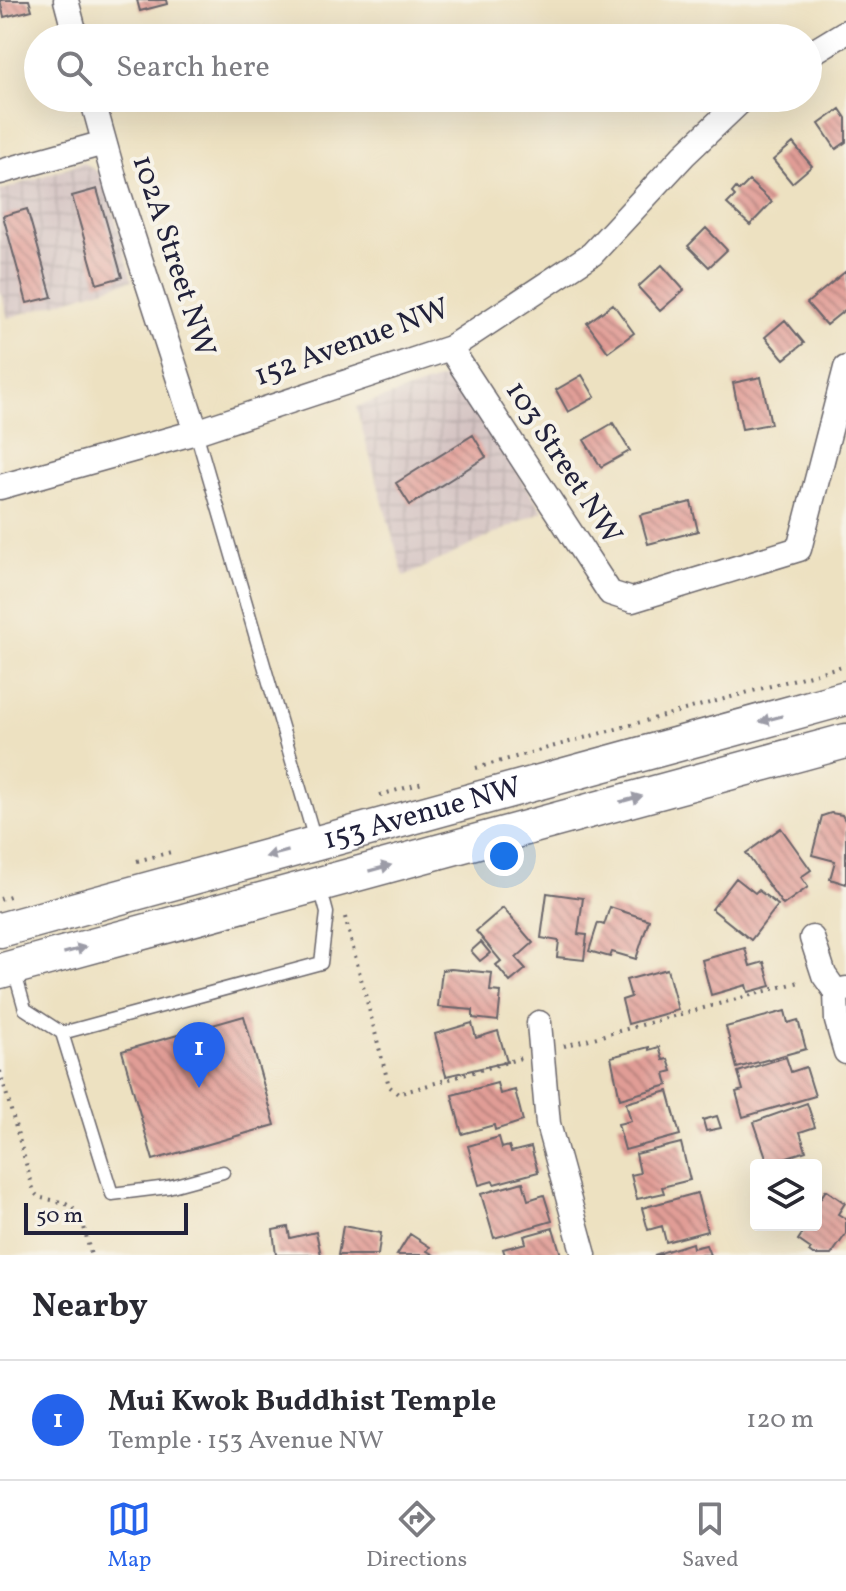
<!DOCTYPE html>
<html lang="en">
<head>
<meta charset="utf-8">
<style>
  :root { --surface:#fff; --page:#f2f2f3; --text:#2b2b33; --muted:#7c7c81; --line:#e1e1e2; --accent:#2563eb }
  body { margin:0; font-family:Vollkorn,serif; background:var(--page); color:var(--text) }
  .controls { position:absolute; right:24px; bottom:24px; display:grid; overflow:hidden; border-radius:8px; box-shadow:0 8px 32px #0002 }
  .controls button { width:72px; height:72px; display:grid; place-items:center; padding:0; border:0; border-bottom:2px solid var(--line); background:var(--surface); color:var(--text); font:40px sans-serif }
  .scale { position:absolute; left:24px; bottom:20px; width:164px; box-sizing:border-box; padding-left:8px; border:4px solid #22223b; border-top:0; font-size:22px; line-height:28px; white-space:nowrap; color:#22223b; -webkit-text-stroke:6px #f7f3e8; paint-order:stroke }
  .you { position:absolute; left:504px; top:856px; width:28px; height:28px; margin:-20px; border:6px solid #fff; border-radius:50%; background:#1a73e8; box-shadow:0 0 0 12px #1a73e833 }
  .badge { display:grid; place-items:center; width:52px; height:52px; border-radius:50%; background:var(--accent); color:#fff; font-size:26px; font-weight:700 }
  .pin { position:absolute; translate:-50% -66px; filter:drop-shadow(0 2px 4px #0008) }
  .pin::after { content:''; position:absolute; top:42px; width:28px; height:24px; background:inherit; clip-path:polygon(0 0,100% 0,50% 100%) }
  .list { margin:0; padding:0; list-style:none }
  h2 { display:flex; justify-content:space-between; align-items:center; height:104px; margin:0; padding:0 32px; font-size:34px }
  h2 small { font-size:26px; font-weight:400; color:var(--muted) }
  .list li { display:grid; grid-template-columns:52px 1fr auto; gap:24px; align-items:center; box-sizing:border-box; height:120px; padding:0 32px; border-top:2px solid var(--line) }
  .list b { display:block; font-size:30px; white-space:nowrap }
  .list p { margin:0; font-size:26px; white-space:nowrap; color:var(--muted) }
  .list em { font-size:26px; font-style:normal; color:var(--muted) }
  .icon { flex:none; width:44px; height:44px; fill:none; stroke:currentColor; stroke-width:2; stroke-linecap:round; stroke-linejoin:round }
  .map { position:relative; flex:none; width:846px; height:1255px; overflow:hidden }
  .search { position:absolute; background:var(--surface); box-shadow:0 8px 32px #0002; left:24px; right:24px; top:24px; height:88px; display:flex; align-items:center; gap:20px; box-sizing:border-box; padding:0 28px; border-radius:44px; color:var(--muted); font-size:30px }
  .sheet { height:224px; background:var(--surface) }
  nav { display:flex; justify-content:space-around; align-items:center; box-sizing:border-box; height:112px; border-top:2px solid var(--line); background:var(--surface); font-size:22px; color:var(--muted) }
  nav a { display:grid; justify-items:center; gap:4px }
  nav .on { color:var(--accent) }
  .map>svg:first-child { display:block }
</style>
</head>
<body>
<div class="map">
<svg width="846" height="1255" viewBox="0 0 846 1255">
  <defs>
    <pattern id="industrial-grid" width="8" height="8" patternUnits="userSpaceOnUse" patternTransform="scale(2)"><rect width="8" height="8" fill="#d1bfbf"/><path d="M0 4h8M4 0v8" fill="none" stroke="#b3a4a5"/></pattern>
    <pattern id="building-back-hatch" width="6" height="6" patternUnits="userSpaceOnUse" patternTransform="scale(2)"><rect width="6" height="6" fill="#e19d96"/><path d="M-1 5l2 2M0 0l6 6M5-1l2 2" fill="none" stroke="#b6807c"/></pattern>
  </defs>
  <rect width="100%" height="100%" fill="#f7f3e8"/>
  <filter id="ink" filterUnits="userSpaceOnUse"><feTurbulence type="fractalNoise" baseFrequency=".0125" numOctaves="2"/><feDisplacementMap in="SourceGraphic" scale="16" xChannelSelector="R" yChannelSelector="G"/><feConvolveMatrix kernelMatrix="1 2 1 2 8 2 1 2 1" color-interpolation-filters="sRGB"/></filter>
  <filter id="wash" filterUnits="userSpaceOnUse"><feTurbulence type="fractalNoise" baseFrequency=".006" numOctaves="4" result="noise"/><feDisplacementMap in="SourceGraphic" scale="32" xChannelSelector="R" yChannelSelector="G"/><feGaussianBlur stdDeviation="1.8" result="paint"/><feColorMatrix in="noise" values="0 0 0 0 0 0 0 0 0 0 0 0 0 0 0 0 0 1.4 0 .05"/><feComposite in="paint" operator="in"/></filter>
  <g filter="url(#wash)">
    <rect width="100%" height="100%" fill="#ede1c1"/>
    <path fill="url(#industrial-grid)" d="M83,162L104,176L132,280L8,318L0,289V191Z
      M454,375L543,511L404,577L356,407Z"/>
    <g id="blocks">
      <path fill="url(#building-back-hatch)" d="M0,0H29L32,10L4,17Z
        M137,0H166L167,4L140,11Z
        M840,109L846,118V142L836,149L819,124Z
        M793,143L812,166L792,183L773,160Z
        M749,181L772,202L750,225L727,204L735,196L732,193L736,188L739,191Z
        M97,189L122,277L97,284L72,196Z
        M27,209L52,297L27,303L3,216Z
        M706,228L727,250L709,267L688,246Z
        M662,265L684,290L660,311L638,287Z
        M846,271V309L826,325L807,303Z
        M613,304L634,333L608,352L587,323Z
        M785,320L804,343L784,359L765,337Z
        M582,375L595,397L568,412L556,390Z
        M761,377L771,424L742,429L733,383Z
        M613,423L630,451L601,467L584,440Z
        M473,435L486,457L410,505L396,483Z
        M691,502L698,531L648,544L640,515Z
        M831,813L842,815L846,822V884L830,879L835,861L812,855L822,816Z
        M781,828L811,870L801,877L808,887L783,905L746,853Z
        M736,878L755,893L758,890L778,905L751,940L712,909Z
        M547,893L583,898L578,934L587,935L584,960L557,957L559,941L541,938Z
        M610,907L649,920L636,959L612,952L610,957L589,951L598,923L604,925Z
        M503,908L533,943L516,958L526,969L510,982L496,965L501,961L476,931Z
        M481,942L490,953L480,961L471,951Z
        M745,948L750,966L764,962L771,986L748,992L746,985L711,995L702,960Z
        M451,969L492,973L490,991L501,992L498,1021L473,1018V1010L438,1007L442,970Z
        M667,969L678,1010L628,1024L622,1000L631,997L626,980Z
        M785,1011L788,1023L798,1020L806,1049L737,1068L726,1027Z
        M244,1016L275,1125L153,1160L122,1051Z
        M472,1023L476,1038L498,1031L507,1062L446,1076L435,1034Z
        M649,1047V1050L659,1047L663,1060L668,1059L672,1071L665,1073L668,1085L620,1099L611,1057Z
        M786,1057L791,1072L806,1067L815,1096L743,1117L736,1092L743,1090L738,1072Z
        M497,1083L500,1094L515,1090L523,1121L495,1130L494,1125L462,1134L452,1095Z
        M668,1091L680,1135L625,1150L618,1124L631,1121L626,1103Z
        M807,1103L815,1127L800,1132L806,1151L768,1163L754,1122Z
        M717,1116L721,1128L706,1131L703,1120Z
        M499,1137L502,1148L509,1146L511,1152L531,1147L538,1172L494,1184L493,1181L479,1185L468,1146Z
        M681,1143L690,1180L662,1187L664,1193L637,1199L631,1175L640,1173L636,1154Z
        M523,1182L528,1200L544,1195L552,1221L494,1238L481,1194Z
        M826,1190L845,1203L838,1214L846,1219V1234L831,1255H813L809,1252L811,1249L798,1240L808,1225H816V1205Z
        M697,1193L707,1231L666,1242L662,1226L648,1230L642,1208Z
        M343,1226L381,1233L378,1255H338Z
        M288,1227L290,1238L316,1232L321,1255H276L273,1230Z
        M553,1228L561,1255H505L503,1249L526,1243L524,1236Z
        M410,1234L430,1247L427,1251L434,1255H397Z
        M692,1243L693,1248L706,1245L710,1255H654Z"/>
    </g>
  </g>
  <g filter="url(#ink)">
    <use href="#blocks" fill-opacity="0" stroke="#69656a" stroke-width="2"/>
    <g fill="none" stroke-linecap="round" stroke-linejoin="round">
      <g stroke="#69656a" stroke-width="15">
        <path id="lane" d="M196,432L315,840
          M14,970L25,1009L62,1033L112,1194L168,1187L223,1172
          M62,1033L321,963L327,913L320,887"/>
      </g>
      <g stroke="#69656a" stroke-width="27">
        <path id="street" d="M66,0L76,38
          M808,55L846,32
          M92,98L117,188L196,432
          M0,172L104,143
          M450,348L610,593L632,600L799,549L846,368
          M0,487L196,432L450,348L592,254L684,155L744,98
          M812,938L824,975L836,992
          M846,989L836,992L837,1021L846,1052
          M539,1023L548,1124L584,1255"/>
      </g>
      <g stroke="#69656a" stroke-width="37">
        <g id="secondary">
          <path id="s1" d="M0,930L846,698"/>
          <path d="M0,971L846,741"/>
        </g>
      </g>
      <path stroke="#69656a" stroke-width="4" stroke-dasharray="2 6" stroke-linecap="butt" d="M476,768L846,665
        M380,795L426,782
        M137,861L171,852
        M0,899L13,895
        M345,917L389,1086L398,1094L521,1058
        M564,1046L803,981
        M0,1071L34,1192C39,1199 43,1198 52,1200C86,1206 82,1225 91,1255"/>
      <use href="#lane" stroke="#fff" stroke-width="12"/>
      <use href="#street" stroke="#fff" stroke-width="24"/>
      <use href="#secondary" stroke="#fff" stroke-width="34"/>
    </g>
    <defs><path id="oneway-solid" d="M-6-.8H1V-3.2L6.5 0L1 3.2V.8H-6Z" transform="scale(2)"/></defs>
    <g fill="#9c9ca7">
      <use href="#oneway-solid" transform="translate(771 719) rotate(165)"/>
      <use href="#oneway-solid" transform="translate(631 799) rotate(-15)"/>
      <use href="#oneway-solid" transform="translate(277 854) rotate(165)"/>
      <use href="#oneway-solid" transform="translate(380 868) rotate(-15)"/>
      <use href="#oneway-solid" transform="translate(75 950) rotate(-15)"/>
    </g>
  </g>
  <g text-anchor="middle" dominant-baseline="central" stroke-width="8" stroke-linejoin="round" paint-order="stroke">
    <g font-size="30" fill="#22223b" stroke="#f7f3e8">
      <text transform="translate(173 256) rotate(72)">102A Street NW</text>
      <text transform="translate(352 343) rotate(-20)">152 Avenue NW</text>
      <text transform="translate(563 463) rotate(57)">103 Street NW</text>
      <text stroke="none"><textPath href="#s1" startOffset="438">153 Avenue NW</textPath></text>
    </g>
  </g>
</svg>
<div class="controls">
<button><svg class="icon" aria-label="layers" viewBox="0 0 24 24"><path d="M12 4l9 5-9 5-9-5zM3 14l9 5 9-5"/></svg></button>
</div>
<div class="scale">50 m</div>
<div class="you"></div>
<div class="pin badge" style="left:199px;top:1088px">1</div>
<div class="search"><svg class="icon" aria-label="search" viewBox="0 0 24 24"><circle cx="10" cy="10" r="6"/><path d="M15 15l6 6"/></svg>Search here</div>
</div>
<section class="sheet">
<h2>Nearby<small></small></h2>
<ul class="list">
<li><span class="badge">1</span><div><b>Mui Kwok Buddhist Temple</b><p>Temple · 153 Avenue NW</p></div><em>120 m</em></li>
</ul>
</section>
<nav>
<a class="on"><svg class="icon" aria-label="map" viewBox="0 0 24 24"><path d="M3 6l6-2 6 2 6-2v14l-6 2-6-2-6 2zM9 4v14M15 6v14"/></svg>Map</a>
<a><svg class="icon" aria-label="directions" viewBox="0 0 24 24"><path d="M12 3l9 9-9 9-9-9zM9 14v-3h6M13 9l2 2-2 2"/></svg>Directions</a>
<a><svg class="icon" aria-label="saved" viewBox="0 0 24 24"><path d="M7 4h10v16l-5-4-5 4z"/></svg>Saved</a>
</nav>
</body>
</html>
